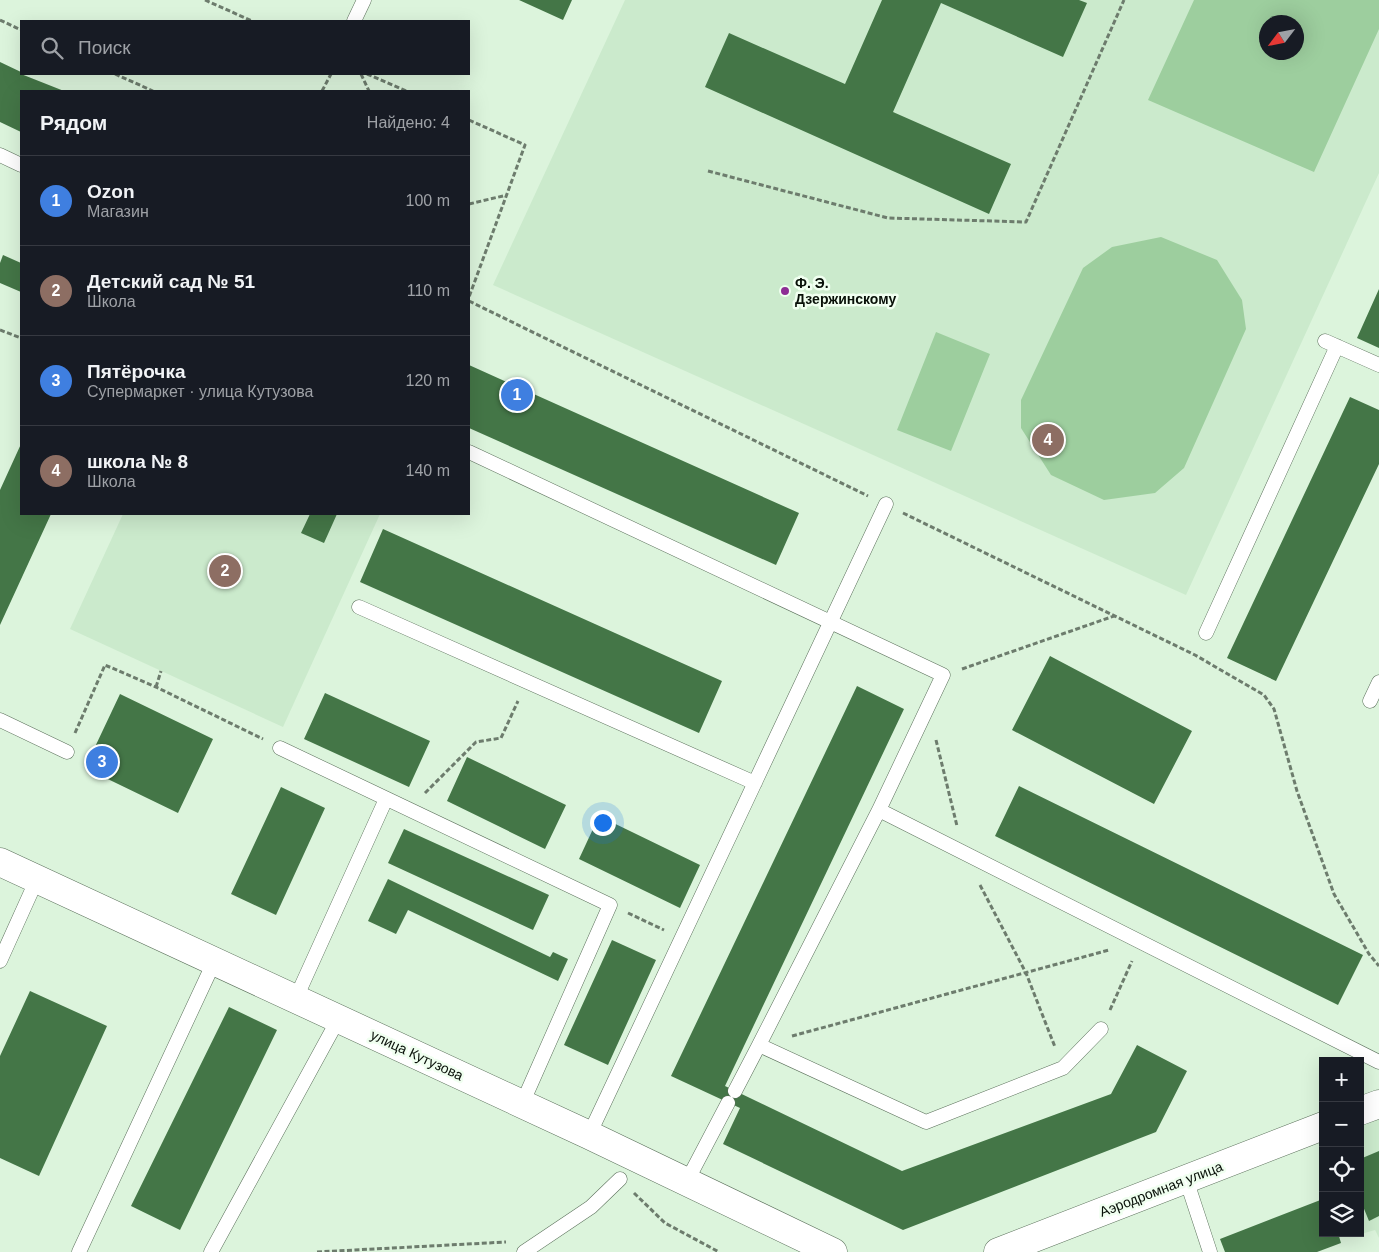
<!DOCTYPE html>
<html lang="ru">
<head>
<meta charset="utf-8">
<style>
  :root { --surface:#171b24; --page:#20242c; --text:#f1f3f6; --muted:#9ea1a6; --line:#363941; --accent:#db2777 }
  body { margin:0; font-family:Helvetica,sans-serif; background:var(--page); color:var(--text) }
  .controls { position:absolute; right:15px; bottom:15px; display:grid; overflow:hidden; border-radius:0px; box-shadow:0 5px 20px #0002 }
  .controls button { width:45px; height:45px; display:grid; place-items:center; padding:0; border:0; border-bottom:1px solid var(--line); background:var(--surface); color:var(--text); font:25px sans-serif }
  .compass { position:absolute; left:1259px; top:15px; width:45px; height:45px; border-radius:50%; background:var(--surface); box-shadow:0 5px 20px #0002; rotate:238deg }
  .you { position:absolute; left:602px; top:822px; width:18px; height:18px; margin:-12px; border:4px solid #fff; border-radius:50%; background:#1a73e8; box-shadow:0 0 0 8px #1a73e833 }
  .badge { display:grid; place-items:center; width:32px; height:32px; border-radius:50%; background:var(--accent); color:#fff; font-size:16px; font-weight:700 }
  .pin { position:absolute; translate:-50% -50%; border:2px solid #fff; box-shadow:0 1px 5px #0006 }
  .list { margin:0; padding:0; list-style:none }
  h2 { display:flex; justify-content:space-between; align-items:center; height:65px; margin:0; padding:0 20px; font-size:21px }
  h2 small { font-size:16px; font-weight:400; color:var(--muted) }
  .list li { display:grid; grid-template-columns:32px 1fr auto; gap:15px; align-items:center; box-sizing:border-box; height:90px; padding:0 20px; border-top:1px solid var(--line) }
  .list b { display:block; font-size:19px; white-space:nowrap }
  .list p { margin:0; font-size:16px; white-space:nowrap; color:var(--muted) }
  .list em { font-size:16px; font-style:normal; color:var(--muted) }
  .icon { flex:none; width:28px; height:28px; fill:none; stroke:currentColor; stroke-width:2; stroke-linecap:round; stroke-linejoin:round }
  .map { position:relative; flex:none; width:1379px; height:1252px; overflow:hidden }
  .search { position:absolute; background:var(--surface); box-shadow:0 5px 20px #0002; left:20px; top:20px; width:450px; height:55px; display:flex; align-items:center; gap:12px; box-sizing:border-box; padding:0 18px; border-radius:0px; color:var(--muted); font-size:19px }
  .panel { position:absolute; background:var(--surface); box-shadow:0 5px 20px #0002; left:20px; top:90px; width:450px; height:425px; border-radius:0px }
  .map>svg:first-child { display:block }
</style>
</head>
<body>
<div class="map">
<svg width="1379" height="1252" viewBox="0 0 1379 1252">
  <rect width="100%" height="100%" fill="#dcf4dc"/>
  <path fill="#cbeacc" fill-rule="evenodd" d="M625,0H1379V173L1186,595L493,285ZM1266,22H1296V52H1266Z
    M123,514H380L283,727L70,629Z
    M1379,1116V1238L1375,1230L1354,1236L1353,1233H1360V1123Z"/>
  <path fill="#9dce9e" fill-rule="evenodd" d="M1194,0H1379V29L1314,172L1148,100ZM1266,22H1296V52H1266Z
    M1161,237L1217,260L1242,300L1246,329L1184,468L1155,493L1104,500L1051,475L1021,428V400L1083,268L1112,247Z
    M936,332L990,354L951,451L897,430Z"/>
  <path fill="#447647" d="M519,0H572L563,20Z
    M882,0H1079L1087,3L1063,57L941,3L893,112L1011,164L989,214L705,87L729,33L845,84Z
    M0,62L21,72V74L64,91H21V132L0,122Z
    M3,255L21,263V292L0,283V263Z
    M1379,289V348L1357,338Z
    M469,365L799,513L776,565L469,428Z
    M1350,397L1379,410V464L1276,681L1227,658Z
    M21,444V514H51L0,625V490Z
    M310,514H337L324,543L301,533Z
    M383,529L722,681L699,733L360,582Z
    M1050,656L1192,731L1154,804L1012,730Z
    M857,686L904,709L725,1086L902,1171L1111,1094L1137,1045L1187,1071L1156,1132L903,1230L723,1144L740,1108L671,1076Z
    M325,693L430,741L409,787L304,739Z
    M120,694L213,739L178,813L85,768Z
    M467,757L566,805L545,849L447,801Z
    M1019,786L1363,955L1338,1005L995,836Z
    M281,787L325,808L276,915L231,894Z
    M599,816L700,865L680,908L579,859Z
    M404,829L549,895L533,930L388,863Z
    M388,879L550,957L553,952L568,959L558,981L408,910L396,934L368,921Z
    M612,940L656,960L608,1065L564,1045Z
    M30,991L107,1026L39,1176L0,1158V1056Z
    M229,1007L277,1030L180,1230L131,1206Z
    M1379,1151V1216L1369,1221L1360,1199V1159Z
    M1323,1199V1233H1338L1341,1243L1317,1252H1225L1220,1239Z"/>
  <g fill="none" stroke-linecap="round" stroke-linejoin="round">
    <g stroke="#5b705b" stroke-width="15">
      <path id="lane" d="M354,21L364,0
        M0,155L21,165
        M1325,341L1379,365
        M469,452L943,675L879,810L759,1045L926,1122L1063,1068L1101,1029
        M359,607L755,783
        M1206,633L1337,346
        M1370,701L1379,682
        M0,720L67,752
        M280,748L610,905L522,1104
        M879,810L1379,1062
        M0,961L37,879
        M296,998L386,799
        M735,1091L759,1045
        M589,1135L886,504
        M1186,1179L1210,1252
        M686,1183L728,1103
        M79,1252L215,960
        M211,1252L339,1018
        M524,1252L591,1207L620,1179"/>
    </g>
    <g stroke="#5b705b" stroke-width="29">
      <path id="street" d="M0,862L589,1135L833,1252
        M1360,1111L1379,1104
        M998,1252L1323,1126"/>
    </g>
    <path stroke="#6d7c6d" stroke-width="3" stroke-dasharray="5 2.5" stroke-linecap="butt" d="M205,0L252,21
      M0,20L21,30
      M115,74L153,91
      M361,74L369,91
      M367,74L406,91
      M322,91L331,74
      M469,120L525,145L469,297
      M708,171L888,218L1026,222L1124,0
      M469,204L507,195
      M469,301L868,496
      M0,330L21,338
      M903,513L1195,655L1264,695L1274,709L1297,791L1334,894L1369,954L1379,966
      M962,669L1114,616
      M156,687L161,671
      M75,733L105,665L156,687L263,739
      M936,740L957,826
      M425,793L476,742L501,738L518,701
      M980,885L1026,973L1055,1047
      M628,913L664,930
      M1110,1010L1132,961
      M792,1036L1109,950
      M634,1193L665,1223L719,1252
      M317,1252L506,1242"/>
    <use href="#lane" stroke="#fff" stroke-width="14"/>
    <use href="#street" stroke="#fff" stroke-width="28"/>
  </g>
  <circle fill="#8d2c94" stroke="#f0fff0" stroke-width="2" cx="785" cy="291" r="5"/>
  <g text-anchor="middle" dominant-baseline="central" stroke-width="5" stroke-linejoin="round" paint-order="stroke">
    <g font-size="14" font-weight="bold" fill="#081008" stroke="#f0fff0" text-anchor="start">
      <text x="795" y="283">Ф. Э.<tspan x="795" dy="16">Дзержинскому</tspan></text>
    </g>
    <g font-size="14" fill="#081008" stroke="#f0fff0">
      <text transform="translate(417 1055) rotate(25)">улица Кутузова</text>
      <text transform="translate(1161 1189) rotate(-21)">Аэродромная улица</text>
    </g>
  </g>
</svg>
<div class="controls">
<button>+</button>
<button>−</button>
<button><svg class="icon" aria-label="locate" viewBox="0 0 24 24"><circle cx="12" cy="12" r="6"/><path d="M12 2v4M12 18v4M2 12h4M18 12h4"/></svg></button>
<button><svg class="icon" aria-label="layers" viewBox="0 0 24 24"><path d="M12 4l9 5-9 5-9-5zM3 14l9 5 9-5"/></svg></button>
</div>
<svg class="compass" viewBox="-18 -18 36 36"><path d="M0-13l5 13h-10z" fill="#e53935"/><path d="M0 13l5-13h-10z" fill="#9ea1a6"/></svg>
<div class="you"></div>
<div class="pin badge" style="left:517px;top:395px;background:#3f7fe0">1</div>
<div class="pin badge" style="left:225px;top:571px;background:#8d6e63">2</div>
<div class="pin badge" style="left:102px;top:762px;background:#3f7fe0">3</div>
<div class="pin badge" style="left:1048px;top:440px;background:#8d6e63">4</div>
<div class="search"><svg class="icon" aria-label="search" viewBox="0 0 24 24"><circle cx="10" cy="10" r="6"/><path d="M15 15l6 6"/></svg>Поиск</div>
<section class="panel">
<h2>Рядом<small>Найдено: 4</small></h2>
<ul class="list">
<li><span class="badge" style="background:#3f7fe0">1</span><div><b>Ozon</b><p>Магазин</p></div><em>100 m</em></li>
<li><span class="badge" style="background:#8d6e63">2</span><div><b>Детский сад № 51</b><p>Школа</p></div><em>110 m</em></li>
<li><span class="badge" style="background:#3f7fe0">3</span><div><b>Пятёрочка</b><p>Супермаркет · улица Кутузова</p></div><em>120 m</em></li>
<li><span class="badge" style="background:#8d6e63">4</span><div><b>школа № 8</b><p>Школа</p></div><em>140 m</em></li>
</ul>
</section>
</div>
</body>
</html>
